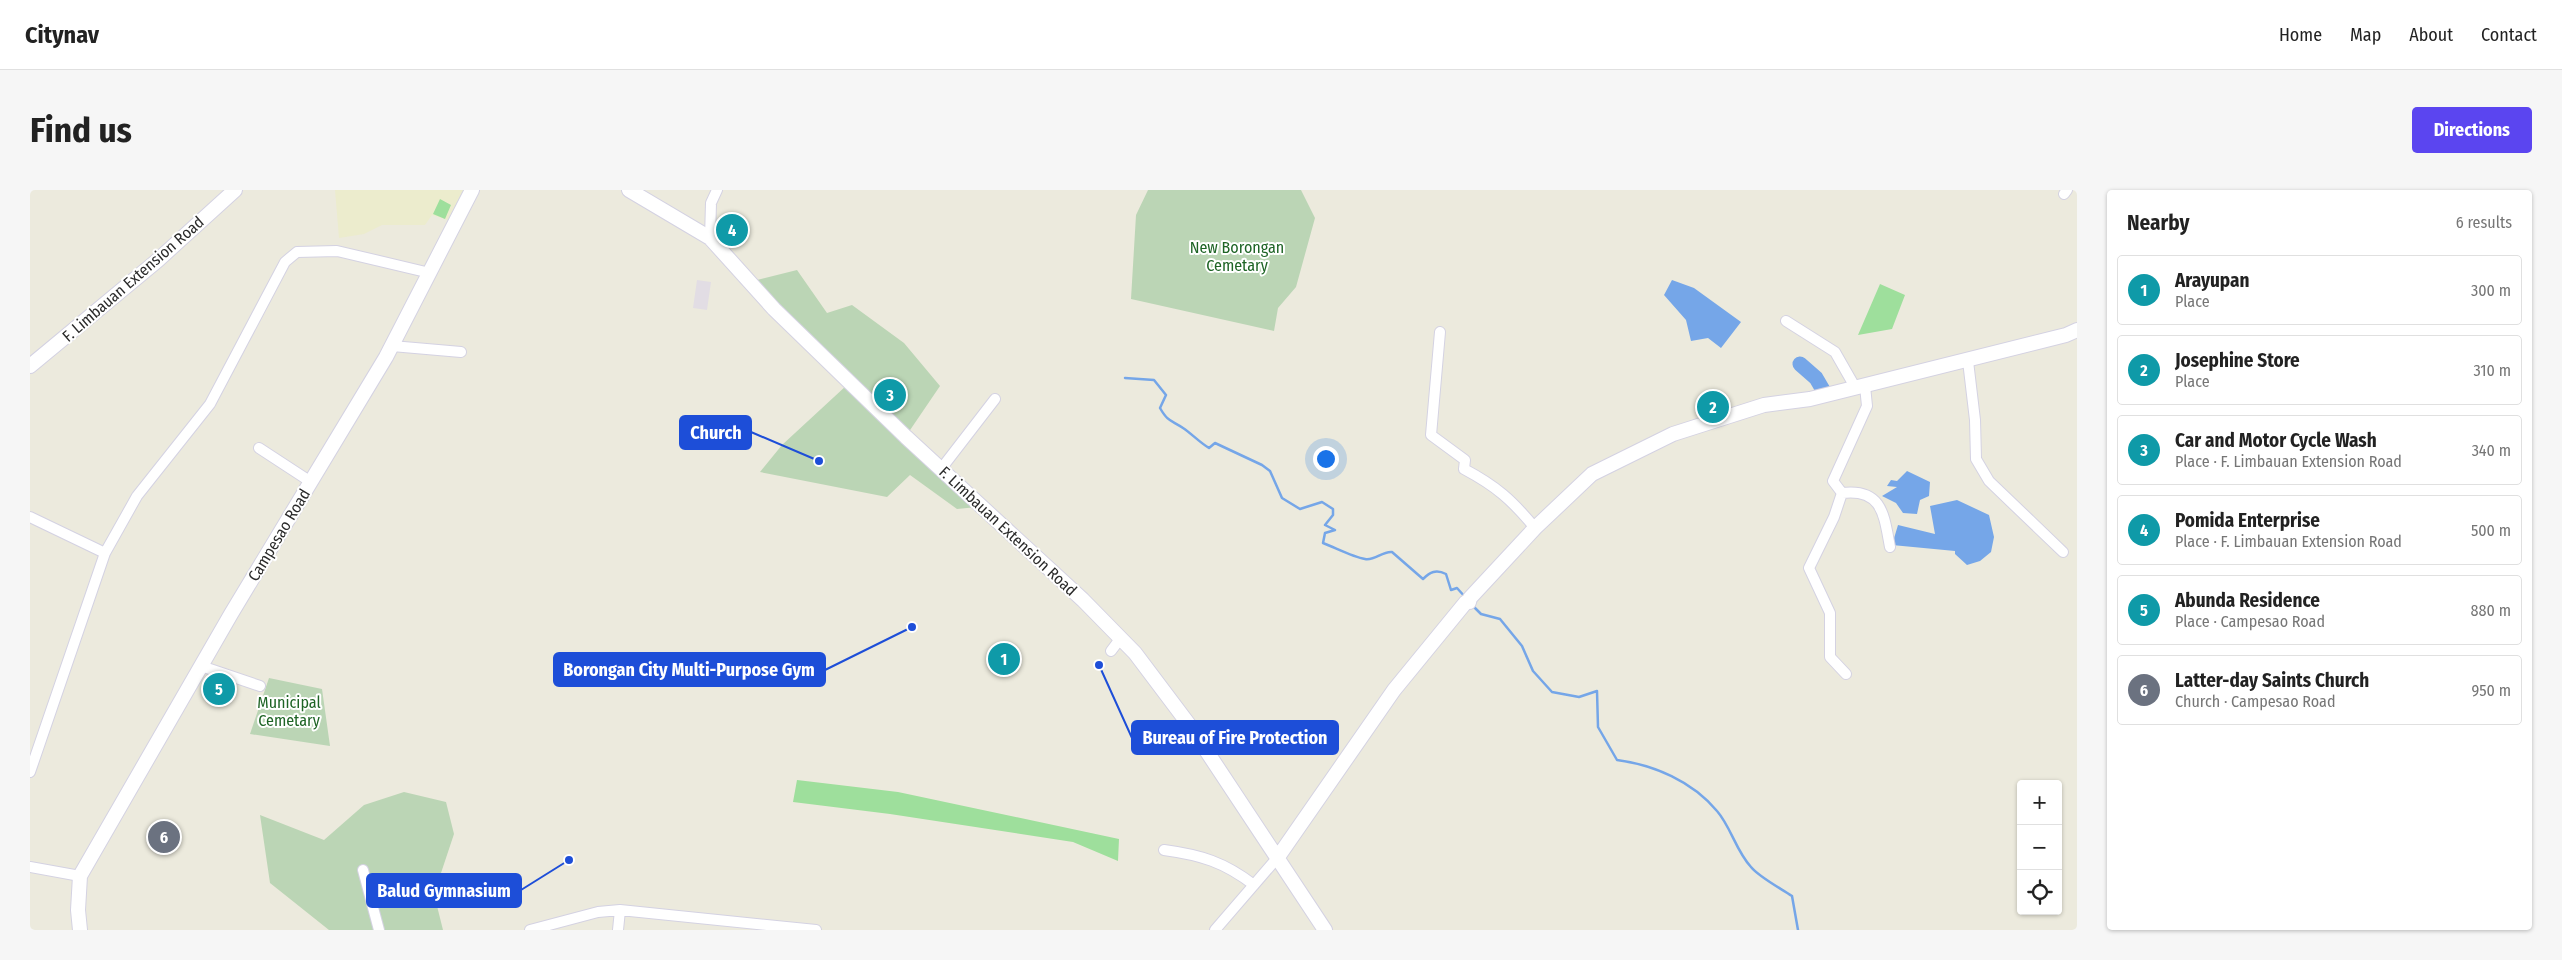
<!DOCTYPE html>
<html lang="en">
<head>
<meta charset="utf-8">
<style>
  :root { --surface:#fff; --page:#f6f6f6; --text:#222; --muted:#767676; --line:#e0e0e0; --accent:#5b45f0 }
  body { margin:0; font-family:"Fira Sans Condensed",sans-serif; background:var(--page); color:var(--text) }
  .controls { position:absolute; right:15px; bottom:15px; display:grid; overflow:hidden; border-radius:5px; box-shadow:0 1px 4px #0004 }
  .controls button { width:45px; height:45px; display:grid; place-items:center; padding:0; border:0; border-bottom:1px solid var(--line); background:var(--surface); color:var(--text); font:25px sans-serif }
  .you { position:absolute; left:1295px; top:268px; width:18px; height:18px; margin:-12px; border:4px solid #fff; border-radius:50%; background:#1a73e8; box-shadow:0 0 0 8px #1a73e833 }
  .badge { display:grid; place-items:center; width:32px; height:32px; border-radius:50%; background:var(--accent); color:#fff; font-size:16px; font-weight:700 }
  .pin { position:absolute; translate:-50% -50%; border:2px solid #fff; box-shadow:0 1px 5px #0006 }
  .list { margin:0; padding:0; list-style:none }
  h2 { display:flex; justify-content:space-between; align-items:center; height:65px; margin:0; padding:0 20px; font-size:21px }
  h2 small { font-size:16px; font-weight:400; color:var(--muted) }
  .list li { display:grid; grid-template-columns:32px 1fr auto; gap:15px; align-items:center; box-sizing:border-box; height:70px; margin:0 10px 10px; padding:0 10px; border:1px solid var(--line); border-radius:5px }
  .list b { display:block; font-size:19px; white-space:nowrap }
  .list p { margin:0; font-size:16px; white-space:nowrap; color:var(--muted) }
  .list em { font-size:16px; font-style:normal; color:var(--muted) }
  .icon { flex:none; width:28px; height:28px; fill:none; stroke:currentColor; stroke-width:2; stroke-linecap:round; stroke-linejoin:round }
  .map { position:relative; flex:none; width:2047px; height:740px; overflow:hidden; border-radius:5px }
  header { display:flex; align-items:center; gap:30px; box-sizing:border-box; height:70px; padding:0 25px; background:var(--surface); border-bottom:1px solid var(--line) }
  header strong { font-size:24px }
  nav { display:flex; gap:28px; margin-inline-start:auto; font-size:18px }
  .intro { display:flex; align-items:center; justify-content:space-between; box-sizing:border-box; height:120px; padding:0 30px }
  h1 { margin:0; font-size:35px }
  .button { padding:12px 22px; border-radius:5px; background:var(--accent); color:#fff; font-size:18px; font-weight:700 }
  main { display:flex; gap:30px; padding:0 30px }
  aside { flex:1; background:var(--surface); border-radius:5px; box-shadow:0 1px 4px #0004 }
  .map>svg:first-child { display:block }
</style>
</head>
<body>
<header>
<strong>Citynav</strong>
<nav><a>Home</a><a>Map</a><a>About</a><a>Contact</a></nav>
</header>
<div class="intro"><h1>Find us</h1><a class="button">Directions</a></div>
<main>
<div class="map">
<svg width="2047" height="740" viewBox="0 0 2047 740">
  <rect width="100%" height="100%" fill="#eceadd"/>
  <path fill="#e2dde4" d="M667,90L681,92L677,120L663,118Z"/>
  <path fill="#ececcd" d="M436,0L421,31L402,25L395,35H352L334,44L309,48L305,0Z"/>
  <path fill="#9edf9c" d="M410,9L421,15L415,29L403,24Z
    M1850,94L1875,105L1862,139L1828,145Z
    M767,590L868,602L1089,649L1088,671L1043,652L860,624L763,612Z"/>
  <path fill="#bbd5b5" d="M1118,0H1271L1285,28L1266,97L1248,118L1244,141L1101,109L1106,25Z
    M767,80L797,123L822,115L874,153L910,196L876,246L719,92Z
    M817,195L947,317L927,319L880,285L857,307L730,282L752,255Z
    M239,488L292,499L300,556L220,544Z
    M374,602L416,612L424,644L404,704L413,740H299L240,693L230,625L294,650L334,615Z"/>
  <path fill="#75a6e8" d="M1642,90L1664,98L1711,132L1691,158L1678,148L1661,151L1656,130L1634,105Z
    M1877,281L1900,292L1899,306L1890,310L1887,324L1873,323L1866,313L1852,306L1867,297L1857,296L1861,290L1867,291Z
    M1927,310L1959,325L1964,347L1961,362L1950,371L1937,375L1925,364V361L1862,355L1868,335L1905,344L1900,316Z"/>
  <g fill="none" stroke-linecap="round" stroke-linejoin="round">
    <path stroke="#75a6e8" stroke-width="2.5" d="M1095,188L1124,190L1136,205L1130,218C1138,232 1141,230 1153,238C1162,244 1169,252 1179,258L1185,253L1232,275L1240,281L1252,308L1270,319L1292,312L1303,319V325L1295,335L1305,340L1295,343L1293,353C1306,358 1323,367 1335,369C1345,371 1352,361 1362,362L1393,389C1400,382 1406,379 1416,384L1421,400L1427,398L1436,408
      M1443,416L1451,424L1470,429L1492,456L1503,481L1522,502L1549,507L1567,501L1568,537L1587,570C1624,575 1662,591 1687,621C1701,637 1706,661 1721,677C1729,687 1750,698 1762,706L1768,740"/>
    <path stroke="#75a6e8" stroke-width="15" d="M1770,174L1786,188L1793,200"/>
    <g stroke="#d4d2e2" stroke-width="12">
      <path id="street" d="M2034,4L2037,0
        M680,48L681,13L687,0
        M1756,131L1805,162L1825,197
        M1410,142L1401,245L1435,270L1434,279C1466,296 1482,310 1505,338
        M362,156L431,162
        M1938,171L1945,230L1946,269L1959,291L2033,362
        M1835,196L1837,216L1803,291L1812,303C1853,298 1854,326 1860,357
        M229,258L281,292
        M911,279L965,209
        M1812,303L1804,327L1779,378L1800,423V467L1816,484
        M0,327L75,363
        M1081,461L1090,449
        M171,476L230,496
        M0,582L75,363L107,306L180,214L255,72L267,62L307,61L400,83
        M1134,660C1171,665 1194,672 1224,695
        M0,677L50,686
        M333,680L349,740
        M500,740L568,722L590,720L786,740
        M588,740L590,720
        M1185,740L1248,667"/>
    </g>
    <g stroke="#d4d2e2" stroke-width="16">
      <path id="secondary" d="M599,0L680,48L744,119L876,247L1053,410L1105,463L1160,536L1295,740
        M0,176L128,70L205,0
        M1248,667L1364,500L1436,412H1439L1440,408L1505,338L1562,284L1643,244L1734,215L1780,209L2036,145L2047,140
        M50,740L48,720L50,686L201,424L356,167L442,0"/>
    </g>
    <use href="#street" stroke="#fff" stroke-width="10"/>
    <use href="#secondary" stroke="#fff" stroke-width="14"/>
  </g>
  <g text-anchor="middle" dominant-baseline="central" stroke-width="4" stroke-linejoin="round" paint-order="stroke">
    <g font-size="16" fill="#1e6425" stroke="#fff">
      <text x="1207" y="57">New Borongan<tspan x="1207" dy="18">Cemetary</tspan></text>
      <text x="259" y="512">Municipal<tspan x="259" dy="18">Cemetary</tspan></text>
    </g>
    <g font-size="16" fill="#2a2a2a" stroke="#fff">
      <text transform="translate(103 89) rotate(-41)">F. Limbauan Extension Road</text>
      <text transform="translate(978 341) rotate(43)">F. Limbauan Extension Road</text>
      <text transform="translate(249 345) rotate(-59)">Campesao Road</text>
    </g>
  </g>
  <path fill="none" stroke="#1d4ed8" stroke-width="2" d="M789 271L721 242M882 437L795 480M1069 475L1102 548M539 670L491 700"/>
  <g fill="#1d4ed8" stroke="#fff" stroke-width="2">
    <circle cx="789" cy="271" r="5"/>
    <circle cx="882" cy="437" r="5"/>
    <circle cx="1069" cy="475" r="5"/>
    <circle cx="539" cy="670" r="5"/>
  </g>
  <g fill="#1d4ed8" stroke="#1d4ed8" stroke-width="2">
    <rect x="650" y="226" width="71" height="33" rx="5"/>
    <rect x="524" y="463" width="271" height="33" rx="5"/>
    <rect x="1102" y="531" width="206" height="33" rx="5"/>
    <rect x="337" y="684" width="154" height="33" rx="5"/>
  </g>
  <g font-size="18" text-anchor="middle" font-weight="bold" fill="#fff">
    <text x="686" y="249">Church</text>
    <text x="659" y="486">Borongan City Multi-Purpose Gym</text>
    <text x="1205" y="554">Bureau of Fire Protection</text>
    <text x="414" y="707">Balud Gymnasium</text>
  </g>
</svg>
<div class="controls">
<button>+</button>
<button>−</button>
<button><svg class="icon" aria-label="locate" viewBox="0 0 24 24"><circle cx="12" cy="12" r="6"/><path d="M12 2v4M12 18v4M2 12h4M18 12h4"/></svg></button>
</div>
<div class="you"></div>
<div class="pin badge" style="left:974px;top:469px;background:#0f9aa8">1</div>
<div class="pin badge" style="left:1683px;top:217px;background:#0f9aa8">2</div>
<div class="pin badge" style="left:860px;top:205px;background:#0f9aa8">3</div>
<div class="pin badge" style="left:702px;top:40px;background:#0f9aa8">4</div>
<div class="pin badge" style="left:189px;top:499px;background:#0f9aa8">5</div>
<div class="pin badge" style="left:134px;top:647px;background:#6b7280">6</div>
</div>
<aside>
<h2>Nearby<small>6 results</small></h2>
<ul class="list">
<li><span class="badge" style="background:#0f9aa8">1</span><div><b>Arayupan</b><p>Place</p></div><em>300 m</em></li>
<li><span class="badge" style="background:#0f9aa8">2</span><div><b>Josephine Store</b><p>Place</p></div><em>310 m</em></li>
<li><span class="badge" style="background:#0f9aa8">3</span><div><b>Car and Motor Cycle Wash</b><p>Place · F. Limbauan Extension Road</p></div><em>340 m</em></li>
<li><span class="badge" style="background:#0f9aa8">4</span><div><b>Pomida Enterprise</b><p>Place · F. Limbauan Extension Road</p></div><em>500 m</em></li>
<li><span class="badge" style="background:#0f9aa8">5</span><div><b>Abunda Residence</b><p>Place · Campesao Road</p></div><em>880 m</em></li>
<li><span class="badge" style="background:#6b7280">6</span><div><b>Latter-day Saints Church</b><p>Church · Campesao Road</p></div><em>950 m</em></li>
</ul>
</aside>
</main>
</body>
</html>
